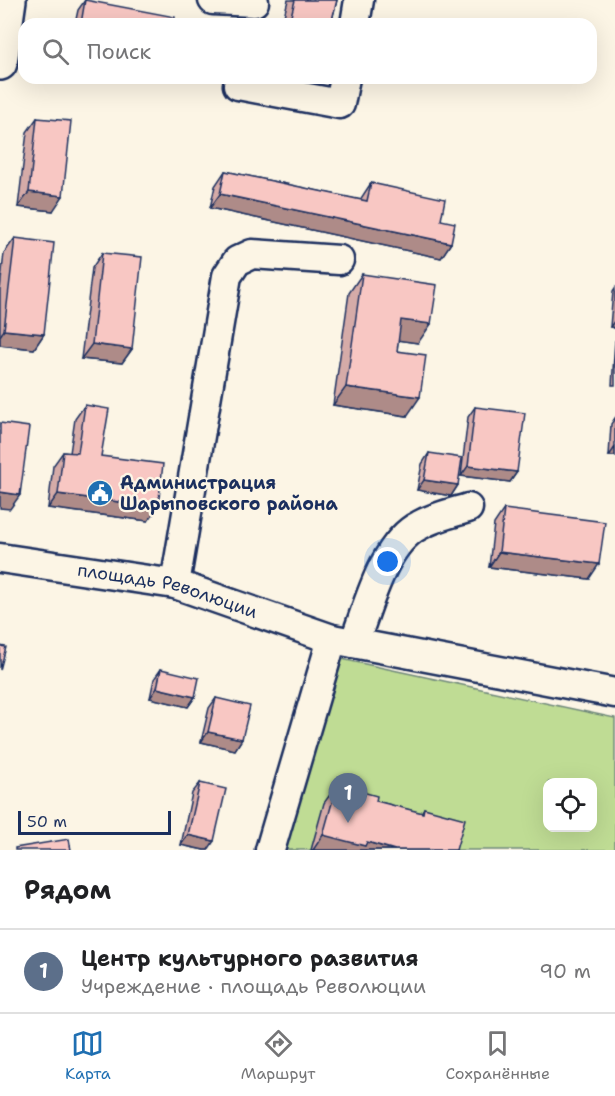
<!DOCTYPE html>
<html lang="ru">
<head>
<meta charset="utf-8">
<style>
  :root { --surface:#fff; --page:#f6f6f6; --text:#202124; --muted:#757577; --line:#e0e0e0; --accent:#1f6fb2 }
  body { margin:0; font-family:"Shantell Sans",sans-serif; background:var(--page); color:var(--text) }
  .controls { position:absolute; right:18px; bottom:18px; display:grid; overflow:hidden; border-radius:12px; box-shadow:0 6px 24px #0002 }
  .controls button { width:54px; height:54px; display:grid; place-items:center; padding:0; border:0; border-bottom:2px solid var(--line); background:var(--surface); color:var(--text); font:30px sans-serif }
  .scale { position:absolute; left:18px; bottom:15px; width:153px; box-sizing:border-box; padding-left:6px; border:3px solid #1b2f5e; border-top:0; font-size:16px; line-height:21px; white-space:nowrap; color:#1b2f5e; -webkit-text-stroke:4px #fcf5e5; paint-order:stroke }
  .you { position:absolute; left:388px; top:562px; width:21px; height:21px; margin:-15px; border:4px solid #fff; border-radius:50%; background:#1a73e8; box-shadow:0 0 0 9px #1a73e833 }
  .badge { display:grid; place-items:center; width:39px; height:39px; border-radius:50%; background:var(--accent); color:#fff; font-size:20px; font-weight:700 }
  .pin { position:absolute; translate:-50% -50px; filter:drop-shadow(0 2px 3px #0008) }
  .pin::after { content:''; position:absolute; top:32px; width:21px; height:18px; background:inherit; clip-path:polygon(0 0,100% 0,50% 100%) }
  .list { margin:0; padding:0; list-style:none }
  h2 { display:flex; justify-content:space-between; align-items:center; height:78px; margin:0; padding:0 24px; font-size:26px }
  h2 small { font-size:20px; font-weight:400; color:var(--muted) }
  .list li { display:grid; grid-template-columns:39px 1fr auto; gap:18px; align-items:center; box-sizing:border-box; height:84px; padding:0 24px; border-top:2px solid var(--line) }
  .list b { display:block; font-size:22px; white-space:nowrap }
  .list p { margin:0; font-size:20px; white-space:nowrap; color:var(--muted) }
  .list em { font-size:20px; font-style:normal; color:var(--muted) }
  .icon { flex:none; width:33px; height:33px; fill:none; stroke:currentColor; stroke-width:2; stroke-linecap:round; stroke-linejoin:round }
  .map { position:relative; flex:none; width:615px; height:850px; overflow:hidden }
  .search { position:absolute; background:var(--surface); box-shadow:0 6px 24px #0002; left:18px; right:18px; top:18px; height:66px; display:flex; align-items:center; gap:15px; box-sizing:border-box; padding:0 21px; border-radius:18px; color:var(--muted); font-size:22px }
  .sheet { height:162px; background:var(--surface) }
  nav { display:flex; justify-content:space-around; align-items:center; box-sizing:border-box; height:84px; border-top:2px solid var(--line); background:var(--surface); font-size:16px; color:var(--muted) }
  nav a { display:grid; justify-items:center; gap:3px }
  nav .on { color:var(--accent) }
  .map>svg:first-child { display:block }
</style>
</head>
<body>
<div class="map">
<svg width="615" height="850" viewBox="0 0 615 850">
  <rect width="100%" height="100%" fill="#fcf5e5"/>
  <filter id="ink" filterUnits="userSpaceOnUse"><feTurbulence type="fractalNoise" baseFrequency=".0167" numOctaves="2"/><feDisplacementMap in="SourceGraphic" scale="12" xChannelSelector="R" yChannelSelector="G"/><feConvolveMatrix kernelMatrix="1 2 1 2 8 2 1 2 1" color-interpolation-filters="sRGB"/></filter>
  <g filter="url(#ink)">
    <path fill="#bfdc94" stroke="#6d8679" stroke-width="1.5" fill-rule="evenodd" d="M337,658L615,718V850H285ZM548,782H592V828H548Z"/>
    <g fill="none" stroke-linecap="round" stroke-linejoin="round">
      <g stroke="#1b2f5e" stroke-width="33">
        <g id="minor">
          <path d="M213,0L254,2"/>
          <path d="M355,24L359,0"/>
          <path d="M240,78L238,85L340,104L345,78"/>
          <path id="s1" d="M0,558L175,584L332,639L615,693"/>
          <path d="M175,584L227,276L237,261L252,254L339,260"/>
          <path d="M354,643C368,607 383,543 420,525C434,517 452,513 468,508"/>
          <path d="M270,850L332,639"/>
        </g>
      </g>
      <g stroke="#1b2f5e" stroke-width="38">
        <path id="major" d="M0,63L9,0"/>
      </g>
      <use href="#minor" stroke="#fcf5e5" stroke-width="28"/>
      <use href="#major" stroke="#fcf5e5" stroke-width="33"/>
    </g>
    <path fill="#d5aba8" stroke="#1b2f5e" stroke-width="1.5" d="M85,0L174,24H75L78,10Z
      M288,0H337L331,24H282Z
      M37,118L53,211L18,207L27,132Z
      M225,171L360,200L371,183L441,220L451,243L441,258L210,208L215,186Z
      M15,238L44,334L34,349L0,345V290L4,253Z
      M102,253L132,349L122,363L81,359L92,268Z
      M362,274L418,343L398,340L397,351L407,416L333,405L349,293Z
      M615,288V328L610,327L613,291Z
      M615,340V385H612Z
      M85,405L101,456L158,507L148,521L48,508L53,466L63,452L70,453L75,419Z
      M475,407L517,472L510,482L461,476L468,417Z
      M615,418V456H609L611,424Z
      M429,453L458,485L451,496L417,490L422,464Z
      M504,509L589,579L489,567L494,524Z
      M161,669L195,697L188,707L150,698L154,679Z
      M216,698L242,739L235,750L201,742L209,708Z
      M200,783L208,850H204L181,845L192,793Z
      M337,785L376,801L421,813L424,808L456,850H311L324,803Z"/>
    <path fill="#ae8b88" stroke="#1b2f5e" stroke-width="1.5" d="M29,192L63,196L53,211L18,207Z
      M220,194L451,243L441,258L210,208Z
      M401,320L431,324L418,343L388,339Z
      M615,320V328L610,327Z
      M4,330L44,334L34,349L0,345V336Z
      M92,344L132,349L122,363L81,359Z
      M346,387L420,397L407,416L333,405Z
      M615,447V456H609Z
      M468,466L517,472L510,482L461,476Z
      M424,480L458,485L451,496L417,490Z
      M0,492L20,495L10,509L0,508Z
      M58,494L158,507L148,521L48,508Z
      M499,552L599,564L589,579L489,567Z
      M157,688L195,697L188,707L150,698Z
      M208,732L242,739L235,750L201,742Z
      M188,835L214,841L208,850H204L181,845Z
      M323,835L367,842L395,850H313Z"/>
    <path fill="#f8c7c3" stroke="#1b2f5e" stroke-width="1.5" d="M85,0L175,17L174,24H81Z
      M295,0H337L331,24H289Z
      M37,118L71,121L63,196L29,192Z
      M225,171L367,201L371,183L445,199L441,220L455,223L451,243L220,194Z
      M15,238L54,243L44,334L4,330Z
      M102,253L142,257L132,349L92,344Z
      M362,274L437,285L431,324L401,320L397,351L426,355L420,397L346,387Z
      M85,405L109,409L101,456L163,464L158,507L58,494L63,452L78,453Z
      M475,407L525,413L517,472L468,466Z
      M0,423L29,427L20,495L0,492Z
      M429,453L462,458L458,485L424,480Z
      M504,509L605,522L599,564L499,552Z
      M0,646L6,647L0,670Z
      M161,669L199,678L195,697L157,688Z
      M216,698L250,706L242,739L208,732Z
      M200,783L226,789L214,841L188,835Z
      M337,785L377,796L376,801L423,813L424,808L465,819L456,850H395L367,842L365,846L323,835Z
      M69,839L71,850H15V848Z"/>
  </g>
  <defs>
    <g id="civic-disc" transform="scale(1.35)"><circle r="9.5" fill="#1f6fb2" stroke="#fcf5e5"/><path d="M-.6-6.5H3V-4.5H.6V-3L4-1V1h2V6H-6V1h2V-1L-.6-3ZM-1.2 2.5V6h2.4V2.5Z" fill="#fff"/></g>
  </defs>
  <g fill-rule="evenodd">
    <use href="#civic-disc" x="100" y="493"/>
  </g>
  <g text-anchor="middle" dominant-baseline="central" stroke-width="4.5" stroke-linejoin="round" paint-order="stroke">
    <g font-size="18" font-weight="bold" fill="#1b2f5e" stroke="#fcf5e5" text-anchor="start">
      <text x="120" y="483">Администрация<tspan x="120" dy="21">Шарыповского района</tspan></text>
    </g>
    <g font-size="18" fill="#1b2f5e" stroke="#fcf5e5">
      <text stroke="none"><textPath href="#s1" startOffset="171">площадь Революции</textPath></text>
    </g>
  </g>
</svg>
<div class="controls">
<button><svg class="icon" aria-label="locate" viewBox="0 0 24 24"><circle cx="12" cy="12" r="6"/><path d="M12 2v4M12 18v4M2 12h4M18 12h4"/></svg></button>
</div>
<div class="scale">50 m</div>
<div class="you"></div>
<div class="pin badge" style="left:348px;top:823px;background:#5c6f8a">1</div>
<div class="search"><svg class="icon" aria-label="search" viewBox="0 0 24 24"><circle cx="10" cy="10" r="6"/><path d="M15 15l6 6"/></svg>Поиск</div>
</div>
<section class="sheet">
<h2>Рядом<small></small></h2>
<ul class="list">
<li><span class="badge" style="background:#5c6f8a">1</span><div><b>Центр культурного развития</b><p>Учреждение · площадь Революции</p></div><em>90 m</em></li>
</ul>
</section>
<nav>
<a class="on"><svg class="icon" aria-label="map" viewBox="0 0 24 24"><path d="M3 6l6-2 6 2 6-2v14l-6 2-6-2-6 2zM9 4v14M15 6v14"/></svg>Карта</a>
<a><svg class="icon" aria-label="directions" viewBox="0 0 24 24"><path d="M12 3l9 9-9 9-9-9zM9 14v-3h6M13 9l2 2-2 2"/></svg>Маршрут</a>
<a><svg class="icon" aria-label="saved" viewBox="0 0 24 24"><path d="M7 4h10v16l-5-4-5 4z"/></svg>Сохранённые</a>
</nav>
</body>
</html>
